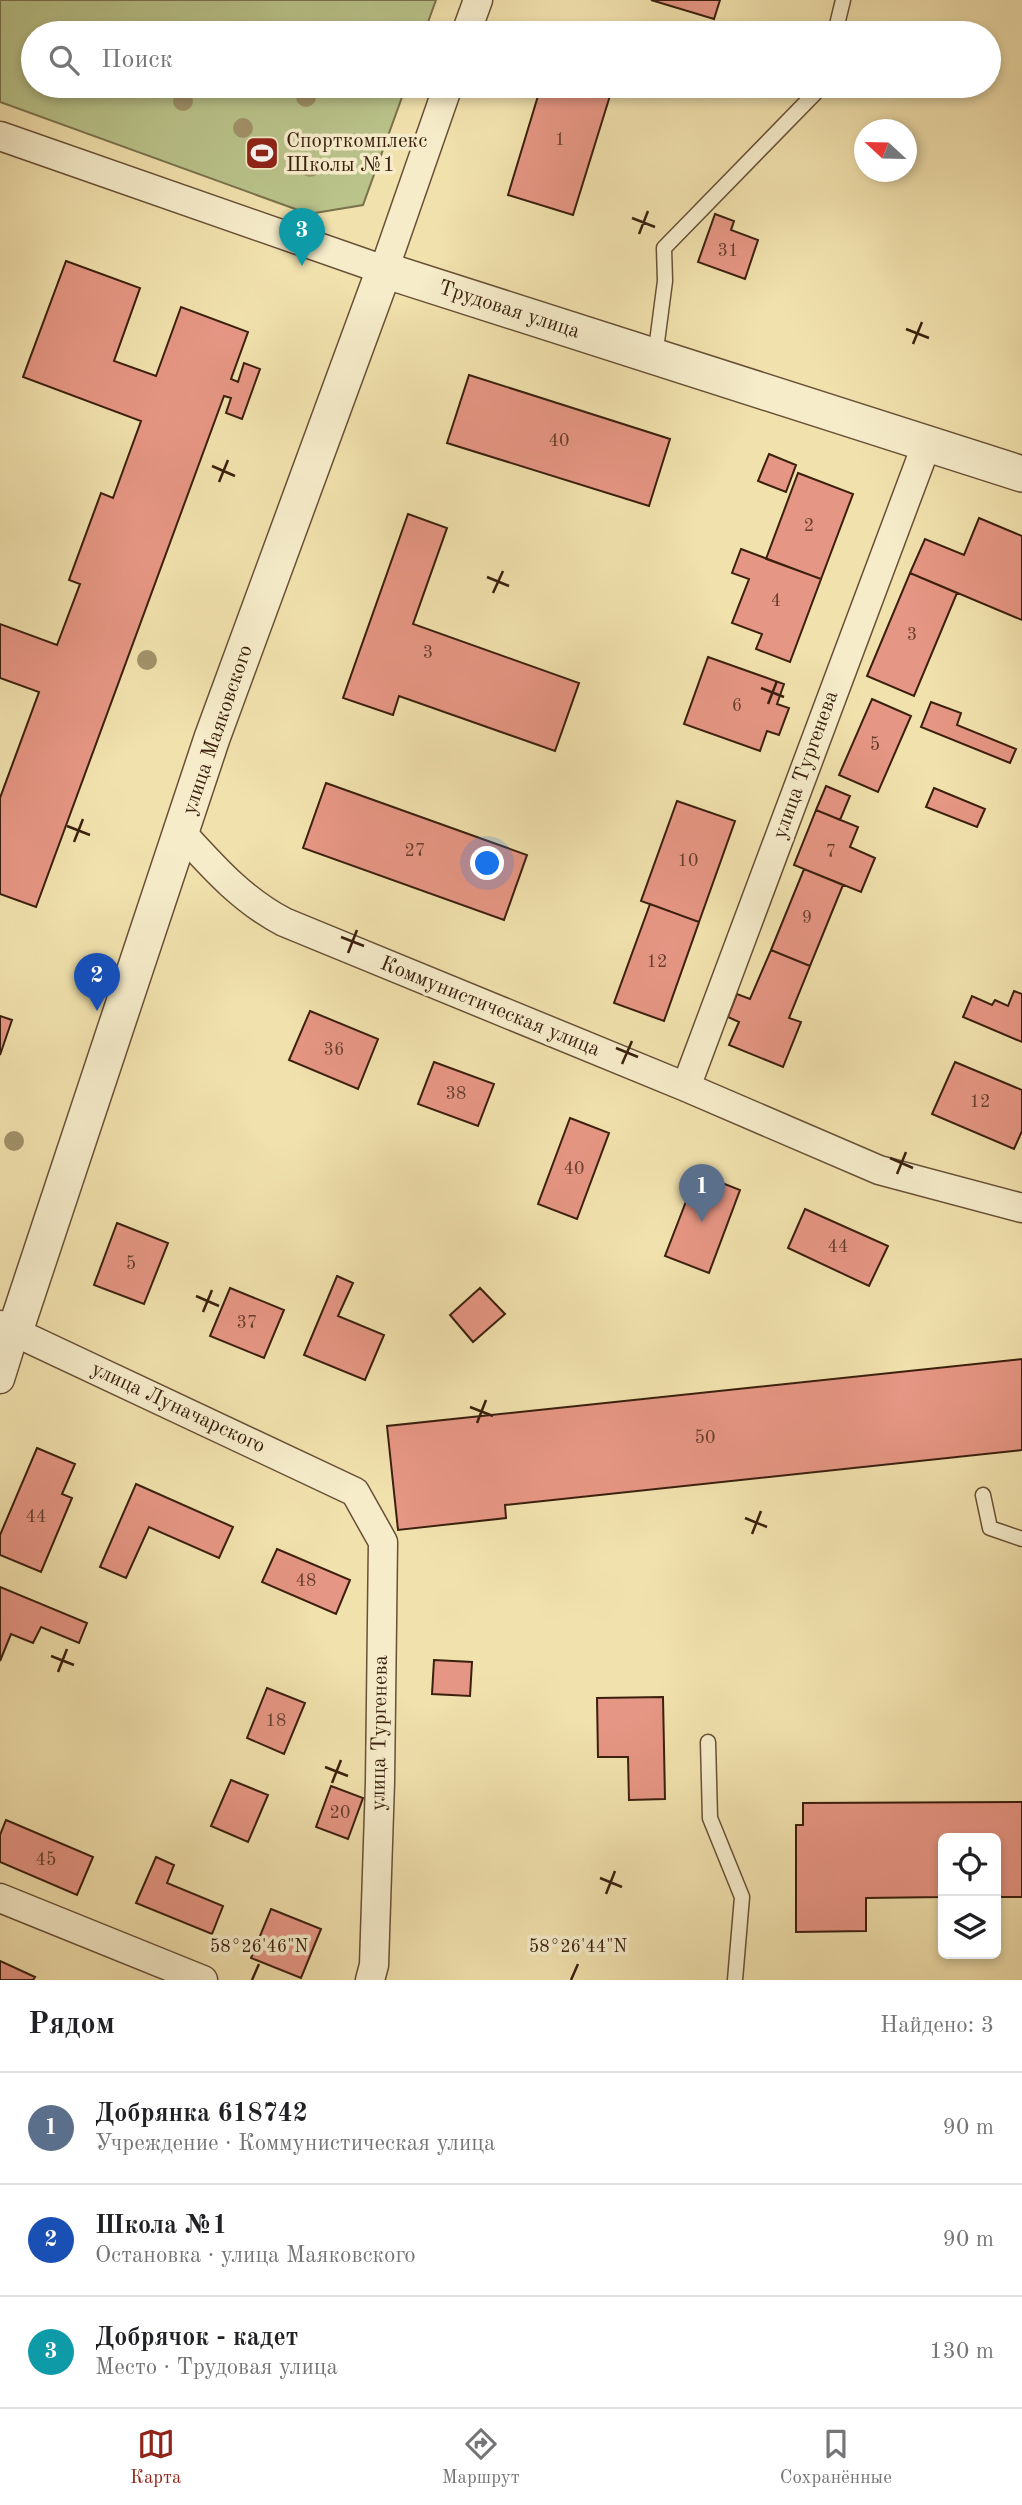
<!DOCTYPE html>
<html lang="ru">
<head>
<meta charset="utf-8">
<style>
  :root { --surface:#fff; --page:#f2f2f2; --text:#202124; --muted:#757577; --line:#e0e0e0; --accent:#8f2418 }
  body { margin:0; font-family:"Old Standard TT",serif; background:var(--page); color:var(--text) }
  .controls { position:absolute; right:21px; bottom:21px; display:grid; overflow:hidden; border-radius:10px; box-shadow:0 4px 10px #0003 }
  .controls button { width:63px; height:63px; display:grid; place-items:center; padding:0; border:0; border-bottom:2px solid var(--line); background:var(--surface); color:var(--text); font:35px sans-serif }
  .compass { position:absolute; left:854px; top:119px; width:63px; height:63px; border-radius:50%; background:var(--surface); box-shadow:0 4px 10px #0003; rotate:292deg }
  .you { position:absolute; left:488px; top:864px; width:24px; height:24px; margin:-18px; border:5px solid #fff; border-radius:50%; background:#1a73e8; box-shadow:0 0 0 10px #1a73e833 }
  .badge { display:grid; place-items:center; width:46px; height:46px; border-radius:50%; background:var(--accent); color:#fff; font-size:23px; font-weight:700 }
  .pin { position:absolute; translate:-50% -58px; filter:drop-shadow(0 2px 4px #0008) }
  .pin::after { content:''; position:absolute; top:37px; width:24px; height:21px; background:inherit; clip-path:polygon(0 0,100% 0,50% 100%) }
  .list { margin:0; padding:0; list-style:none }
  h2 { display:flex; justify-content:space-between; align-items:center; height:91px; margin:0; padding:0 28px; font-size:30px }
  h2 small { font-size:23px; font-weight:400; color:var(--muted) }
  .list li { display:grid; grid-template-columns:46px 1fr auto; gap:21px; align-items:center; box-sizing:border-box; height:112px; padding:0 28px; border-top:2px solid var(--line) }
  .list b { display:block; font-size:26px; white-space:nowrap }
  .list p { margin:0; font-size:23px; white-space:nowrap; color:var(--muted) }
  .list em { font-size:23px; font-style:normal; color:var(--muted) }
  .icon { flex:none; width:38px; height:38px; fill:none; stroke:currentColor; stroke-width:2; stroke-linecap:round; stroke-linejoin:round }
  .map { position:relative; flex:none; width:1022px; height:1980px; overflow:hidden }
  .search { position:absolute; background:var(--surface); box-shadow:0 4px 10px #0003; left:21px; right:21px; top:21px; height:77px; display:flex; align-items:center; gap:18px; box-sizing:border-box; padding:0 24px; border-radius:38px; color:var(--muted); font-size:26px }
  .sheet { height:427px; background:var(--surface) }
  nav { display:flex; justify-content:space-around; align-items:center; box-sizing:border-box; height:98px; border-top:2px solid var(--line); background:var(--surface); font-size:19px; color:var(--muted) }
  nav a { display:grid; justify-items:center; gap:4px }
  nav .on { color:var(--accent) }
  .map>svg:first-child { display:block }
</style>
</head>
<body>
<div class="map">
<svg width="1022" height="1980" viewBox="0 0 1022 1980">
  <rect width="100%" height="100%" fill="#f1e1ad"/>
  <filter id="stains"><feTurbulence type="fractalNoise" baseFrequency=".00286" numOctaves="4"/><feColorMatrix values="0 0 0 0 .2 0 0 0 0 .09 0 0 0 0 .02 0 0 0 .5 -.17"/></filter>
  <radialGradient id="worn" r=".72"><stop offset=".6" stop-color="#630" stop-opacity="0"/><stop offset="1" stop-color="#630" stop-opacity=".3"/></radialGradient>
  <path fill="#b9c38a" stroke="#7a724c" stroke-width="2" d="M0,0H436L424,33H33V86H406L363,205L309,214L0,102Z"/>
  <path fill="#e69684" stroke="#3b200e" stroke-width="2" d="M651,0H720L714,19Z
    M541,86H613L573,215L508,195Z
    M715,214L734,221L731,230L758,240L745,279L698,262Z
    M66,261L140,288L114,361L156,376L181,307L248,332L231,379L238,382L244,363L260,369L242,419L226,413L231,398L224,396L36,907L0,894V798L39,692L0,678V624L57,645L80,584L69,580L101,493L113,498L141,421L23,377Z
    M469,375L670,439L649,506L447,443Z
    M769,454L796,465L786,492L758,481Z
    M798,473L853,494L821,579L766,559Z
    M408,514L447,528L413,624L579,683L555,751L399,696L393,715L343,698Z
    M979,518L1022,536V620L910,573L925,539L964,555Z
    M741,549L821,579L790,662L756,649L762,634L732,623L749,579L732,573Z
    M910,573L957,593L914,696L867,676Z
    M708,657L784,684L777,704L789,708L779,735L767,731L760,751L684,724Z
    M872,699L911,716L878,792L839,775Z
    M931,702L961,713L957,725L1016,749L1010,763L921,727Z
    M326,783L527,855L504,920L303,848Z
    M826,786L850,796L840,820L816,810Z
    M934,788L985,809L977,827L926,807Z
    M677,801L735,821L699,922L641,901Z
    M816,810L858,827L850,847L875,858L861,892L794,865Z
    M804,869L843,885L810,966L771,950Z
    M650,904L699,922L664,1021L614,1003Z
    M771,950L810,966L789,1018L801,1022L783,1067L729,1045L739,1022L728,1017L737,994L750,999Z
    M1014,991L1022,994V1042L963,1017L972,996L992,1005L995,1000L1008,1006Z
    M310,1011L378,1039L358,1089L289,1060Z
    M0,1016L12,1020L0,1055Z
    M434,1062L494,1084L478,1126L418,1104Z
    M955,1062L1022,1090V1131L1014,1149L932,1114Z
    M570,1118L609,1133L577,1219L538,1204Z
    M697,1173L740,1190L709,1273L665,1256Z
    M805,1209L888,1246L869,1286L788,1248Z
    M117,1223L168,1243L144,1304L94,1285Z
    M337,1276L353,1283L338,1316L384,1335L365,1380L304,1355Z
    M230,1288L284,1310L264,1358L210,1336Z
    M480,1288L505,1314L473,1342L450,1315Z
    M1022,1359V1450L505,1505L506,1518L398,1530L387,1426Z
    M37,1448L75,1464L62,1494L72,1498L41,1572L0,1555V1535Z
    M136,1484L233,1527L219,1558L149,1527L126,1578L100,1567Z
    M277,1549L350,1580L336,1614L262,1582Z
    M0,1587L87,1623L79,1643L41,1627L33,1643L11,1634L0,1661Z
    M434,1660L472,1662L470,1696L432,1694Z
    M267,1688L305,1703L284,1754L247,1738Z
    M663,1697L665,1799L629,1800L628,1757H598L597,1698Z
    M231,1780L268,1795L248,1842L211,1826Z
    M331,1786L363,1798L348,1839L316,1827Z
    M1022,1802V1897H996V1838H943V1897L866,1898V1931L796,1932V1825H803V1803Z
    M6,1820L93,1857L77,1895L0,1862V1835Z
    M156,1857L174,1865L167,1883L223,1906L212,1934L136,1903Z
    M271,1909L321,1929L301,1978L251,1958Z
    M0,1961L35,1977L33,1980H0Z"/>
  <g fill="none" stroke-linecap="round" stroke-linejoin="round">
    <g stroke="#685036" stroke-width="17">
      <path id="service" d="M835,33L843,0
        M655,357L665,281L664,248L822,86
        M983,1495L990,1528L1022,1539
        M708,1742L710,1818L742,1897L735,1980"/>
    </g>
    <g stroke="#685036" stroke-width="31">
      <path id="minor" d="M466,33L478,0
        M0,136L384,270L448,86
        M182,833C213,867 242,900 284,922L686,1087L879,1170L1022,1208
        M686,1087L927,443
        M0,1325L355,1492L383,1542L380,1782L374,1965L370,1980
        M0,1379L15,1331
        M0,1898L203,1980"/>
    </g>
    <g stroke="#685036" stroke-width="38">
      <path id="tertiary" d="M15,1331L212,738L384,270L1022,474"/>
    </g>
    <use href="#service" stroke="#f6ecca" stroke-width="14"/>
    <use href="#minor" stroke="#f6ecca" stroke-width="28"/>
    <use href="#tertiary" stroke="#f6ecca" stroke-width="35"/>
  </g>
  <g fill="#a2926a">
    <circle cx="306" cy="97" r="10"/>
    <circle cx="183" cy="101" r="10"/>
    <circle cx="243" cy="128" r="10"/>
    <circle cx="310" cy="167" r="10"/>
    <circle cx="147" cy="660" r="10"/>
    <circle cx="14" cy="1141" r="10"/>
  </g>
  <path fill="none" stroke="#3b200e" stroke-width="2.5" d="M632,218L655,227M639,234L648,211M906,329L929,338M913,344L922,322M212,466L235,476M219,482L228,460M487,577L509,586M493,593L503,571M761,688L784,697M768,704L777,681M67,826L90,835M74,842L83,819M341,937L364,946M348,953L357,930M616,1048L638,1057M622,1064L632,1041M890,1158L913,1168M897,1174L906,1152M196,1296L219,1306M203,1312L212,1290M470,1407L493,1416M477,1423L486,1400M745,1518L767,1527M752,1534L761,1511M51,1656L74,1665M58,1672L67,1649M325,1767L348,1776M332,1783L341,1760M600,1878L622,1887M606,1894L615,1871M252,1980L259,1964M571,1980L578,1964"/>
  <defs>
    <g id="stadium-square" transform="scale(1.75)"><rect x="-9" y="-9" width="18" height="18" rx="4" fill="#8f2418" stroke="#f6ecca"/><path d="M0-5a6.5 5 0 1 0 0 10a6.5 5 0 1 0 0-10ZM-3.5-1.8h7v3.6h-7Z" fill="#fff"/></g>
  </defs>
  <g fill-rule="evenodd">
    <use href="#stadium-square" x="262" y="153"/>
  </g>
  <g text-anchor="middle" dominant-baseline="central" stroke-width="7" stroke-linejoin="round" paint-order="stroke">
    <g font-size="18" fill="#663e2c">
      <text x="560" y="140">1</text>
      <text x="728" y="251">31</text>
      <text x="559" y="441">40</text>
      <text x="809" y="526">2</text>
      <text x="776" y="601">4</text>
      <text x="912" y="635">3</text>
      <text x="428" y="653">3</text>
      <text x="737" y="706">6</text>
      <text x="875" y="745">5</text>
      <text x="415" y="851">27</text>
      <text x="831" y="852">7</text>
      <text x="688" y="861">10</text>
      <text x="807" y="918">9</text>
      <text x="657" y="962">12</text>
      <text x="334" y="1050">36</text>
      <text x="456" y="1094">38</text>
      <text x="980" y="1102">12</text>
      <text x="574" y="1169">40</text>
      <text x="838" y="1247">44</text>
      <text x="131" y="1264">5</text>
      <text x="247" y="1323">37</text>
      <text x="705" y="1438">50</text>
      <text x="36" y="1517">44</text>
      <text x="306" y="1581">48</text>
      <text x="276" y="1721">18</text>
      <text x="340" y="1813">20</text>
      <text x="46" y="1860">45</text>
    </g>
    <g font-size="21" fill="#3b200e" stroke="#f6ecca" text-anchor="start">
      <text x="286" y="141">Спорткомплекс<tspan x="286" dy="24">Школы №1</tspan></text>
    </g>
    <g font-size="21" fill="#3b200e" stroke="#f6ecca">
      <text transform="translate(509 310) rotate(18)">Трудовая улица</text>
      <text transform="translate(218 730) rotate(-71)">улица Маяковского</text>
      <text transform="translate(806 765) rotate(-70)">улица Тургенева</text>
      <text transform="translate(490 1007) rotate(22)">Коммунистическая улица</text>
      <text transform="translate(178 1408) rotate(25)">улица Луначарского</text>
      <text transform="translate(380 1733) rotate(-89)">улица Тургенева</text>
    </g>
  </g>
  <g font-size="18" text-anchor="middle" fill="#3b200e" stroke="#f6ecca" stroke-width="7" stroke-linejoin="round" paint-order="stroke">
    <text x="259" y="1952">58°26'46"N</text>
    <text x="578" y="1952">58°26'44"N</text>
  </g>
  <rect width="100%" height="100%" filter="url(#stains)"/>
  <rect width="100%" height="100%" fill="url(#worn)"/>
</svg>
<div class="controls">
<button><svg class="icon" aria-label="locate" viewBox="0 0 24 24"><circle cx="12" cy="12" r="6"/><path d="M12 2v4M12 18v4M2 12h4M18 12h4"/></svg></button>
<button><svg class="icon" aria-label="layers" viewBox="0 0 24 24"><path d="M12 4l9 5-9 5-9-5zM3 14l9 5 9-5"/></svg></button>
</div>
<svg class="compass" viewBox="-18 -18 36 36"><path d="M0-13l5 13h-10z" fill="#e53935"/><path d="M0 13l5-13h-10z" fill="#757577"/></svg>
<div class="you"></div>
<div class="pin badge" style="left:702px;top:1222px;background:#5c6f8a">1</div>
<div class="pin badge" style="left:97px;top:1011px;background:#1a4fb4">2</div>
<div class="pin badge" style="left:302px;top:266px;background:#0f9aa8">3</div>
<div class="search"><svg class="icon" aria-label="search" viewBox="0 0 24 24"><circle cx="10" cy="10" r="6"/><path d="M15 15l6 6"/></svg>Поиск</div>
</div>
<section class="sheet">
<h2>Рядом<small>Найдено: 3</small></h2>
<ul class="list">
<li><span class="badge" style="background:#5c6f8a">1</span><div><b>Добрянка 618742</b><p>Учреждение · Коммунистическая улица</p></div><em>90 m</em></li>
<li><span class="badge" style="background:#1a4fb4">2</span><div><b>Школа №1</b><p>Остановка · улица Маяковского</p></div><em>90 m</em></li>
<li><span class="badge" style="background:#0f9aa8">3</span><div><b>Добрячок - кадет</b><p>Место · Трудовая улица</p></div><em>130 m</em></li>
</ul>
</section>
<nav>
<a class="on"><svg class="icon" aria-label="map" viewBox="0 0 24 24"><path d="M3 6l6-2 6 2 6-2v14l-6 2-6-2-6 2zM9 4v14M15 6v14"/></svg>Карта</a>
<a><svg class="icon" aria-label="directions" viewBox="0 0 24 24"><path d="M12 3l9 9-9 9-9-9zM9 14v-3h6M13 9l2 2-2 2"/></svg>Маршрут</a>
<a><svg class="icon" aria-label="saved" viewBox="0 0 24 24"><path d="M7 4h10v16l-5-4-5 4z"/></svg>Сохранённые</a>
</nav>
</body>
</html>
